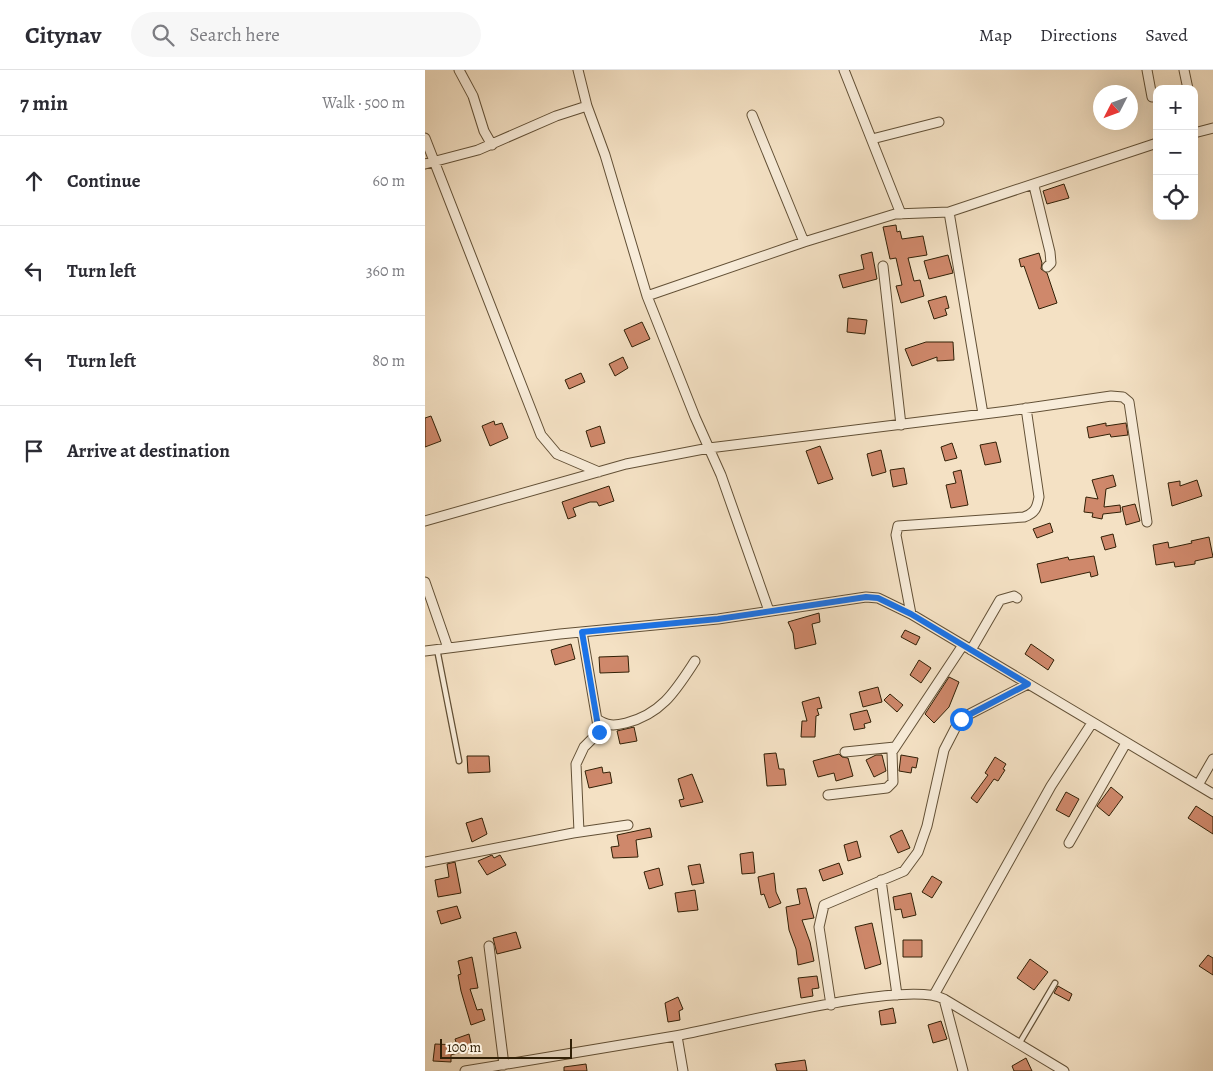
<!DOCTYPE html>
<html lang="en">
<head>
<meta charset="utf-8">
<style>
  :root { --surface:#fff; --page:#f7f7f7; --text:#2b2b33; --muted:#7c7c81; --line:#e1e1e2 }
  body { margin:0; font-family:Alegreya,serif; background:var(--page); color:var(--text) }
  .controls { position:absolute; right:15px; top:15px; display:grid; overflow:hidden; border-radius:10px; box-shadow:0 5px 20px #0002 }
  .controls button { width:45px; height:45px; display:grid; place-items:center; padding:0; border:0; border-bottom:1px solid var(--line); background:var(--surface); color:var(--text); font:25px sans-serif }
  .compass { position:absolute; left:668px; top:15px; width:45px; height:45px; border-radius:50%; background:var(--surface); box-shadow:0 5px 20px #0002; rotate:228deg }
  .scale { position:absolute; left:15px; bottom:12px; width:132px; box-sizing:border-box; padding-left:5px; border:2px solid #312006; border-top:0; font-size:14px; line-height:18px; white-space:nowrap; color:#312006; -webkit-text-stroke:4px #f8ecd9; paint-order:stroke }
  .stop { position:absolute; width:15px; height:15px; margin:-11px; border:4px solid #1a73e8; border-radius:50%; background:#fff }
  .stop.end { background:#1a73e8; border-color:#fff; box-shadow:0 1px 5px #0008 }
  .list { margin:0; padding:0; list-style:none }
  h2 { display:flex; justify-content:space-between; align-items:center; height:65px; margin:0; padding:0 20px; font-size:21px }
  h2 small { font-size:16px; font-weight:400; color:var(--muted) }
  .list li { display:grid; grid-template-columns:32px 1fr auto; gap:15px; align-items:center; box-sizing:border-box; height:90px; padding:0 20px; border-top:1px solid var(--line) }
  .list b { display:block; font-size:19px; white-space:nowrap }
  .list em { font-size:16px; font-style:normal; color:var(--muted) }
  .icon { flex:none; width:28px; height:28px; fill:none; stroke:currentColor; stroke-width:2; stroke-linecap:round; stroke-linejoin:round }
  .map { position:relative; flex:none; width:788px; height:1001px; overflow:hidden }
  header { display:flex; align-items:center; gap:30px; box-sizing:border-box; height:70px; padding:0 25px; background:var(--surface); border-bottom:1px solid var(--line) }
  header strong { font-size:24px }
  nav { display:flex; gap:28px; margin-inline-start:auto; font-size:18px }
  .search { width:350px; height:45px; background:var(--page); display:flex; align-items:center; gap:12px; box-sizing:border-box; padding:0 18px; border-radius:28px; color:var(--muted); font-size:19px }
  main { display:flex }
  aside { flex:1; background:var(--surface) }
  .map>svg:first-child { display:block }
</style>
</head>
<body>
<header>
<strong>Citynav</strong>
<div class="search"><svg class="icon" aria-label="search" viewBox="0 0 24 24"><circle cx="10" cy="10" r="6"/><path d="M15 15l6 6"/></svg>Search here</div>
<nav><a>Map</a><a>Directions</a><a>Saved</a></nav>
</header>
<main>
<aside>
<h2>7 min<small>Walk · 500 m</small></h2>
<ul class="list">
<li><svg class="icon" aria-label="ahead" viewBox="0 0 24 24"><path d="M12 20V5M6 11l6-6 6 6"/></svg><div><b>Continue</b></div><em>60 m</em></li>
<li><svg class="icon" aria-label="left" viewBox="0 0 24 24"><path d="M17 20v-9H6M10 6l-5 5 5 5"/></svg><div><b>Turn left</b></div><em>360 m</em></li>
<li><svg class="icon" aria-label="left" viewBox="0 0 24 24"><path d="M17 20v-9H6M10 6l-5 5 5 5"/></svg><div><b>Turn left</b></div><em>80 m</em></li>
<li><svg class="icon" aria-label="arrive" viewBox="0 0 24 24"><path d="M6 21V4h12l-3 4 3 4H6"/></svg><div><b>Arrive at destination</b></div></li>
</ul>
</aside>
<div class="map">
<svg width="788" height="1001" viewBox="0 0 788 1001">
  <rect width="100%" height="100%" fill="#f4e1c4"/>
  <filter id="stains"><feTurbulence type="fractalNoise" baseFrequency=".004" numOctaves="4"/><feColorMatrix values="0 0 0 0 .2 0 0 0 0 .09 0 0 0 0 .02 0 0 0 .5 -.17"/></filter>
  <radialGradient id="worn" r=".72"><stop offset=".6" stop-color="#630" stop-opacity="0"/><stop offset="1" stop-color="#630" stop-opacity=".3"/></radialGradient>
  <path fill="#cf886b" stroke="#312006" d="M639,114L644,128L622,134L618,121Z
    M471,155L472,162L475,161L477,169L498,166L502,185L483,188L489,211L495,210L499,226L476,233L471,216L477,215L471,188L465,189L458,157Z
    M447,182L452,209L418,218L414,205L439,199L436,185Z
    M614,183L617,193L616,199L622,203L632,233L614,239L599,196L596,197L594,189Z
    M523,185L528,203L504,209L499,191Z
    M521,226L524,238L520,239L522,245L509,249L503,231Z
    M423,248L442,250L440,264L422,262Z
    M217,252L225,269L207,277L199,260Z
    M501,272H528L529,290L512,291V287L487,296L480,279Z
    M198,287L203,298L190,306L184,294Z
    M156,303L160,312L144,319L140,310Z
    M6,346L16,371L0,377V348Z
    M69,351L70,355L77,353L83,368L65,376L57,356Z
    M681,353V356L701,353L703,365L686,367L685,364L664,368L662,357Z
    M175,356L180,373L166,377L161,361Z
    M571,372L576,392L560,395L555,375Z
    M527,373L532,388L520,391L516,377Z
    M395,376L408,409L393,414L381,381Z
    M456,380L461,402L447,406L442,384Z
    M479,398L482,414L468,417L465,400Z
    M536,400L543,435L526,438L521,415L531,413L528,402Z
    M688,405L691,416L681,419L679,437L695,435L696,442L678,444L677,449L667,447L668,443L659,442L661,427L673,429L667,410Z
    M772,410L777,426L747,436L743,413L755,411V416Z
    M184,416L189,431L174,436L172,432H165L148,438L151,446L143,449L137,432Z
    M710,434L715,451L701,455L697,437Z
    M625,453L628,462L612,468L608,459Z
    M688,464L691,477L680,480L676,467Z
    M784,467L788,487L770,491V494L750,497L749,492L731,495L728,475L743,472L744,478L767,473L766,471Z
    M669,486L673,505L666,507L665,502L616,513L612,494L643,487L644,490Z
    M394,543L395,552L387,554L391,574L370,579L368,563L363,552Z
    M480,560L495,567L491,575L476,567Z
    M146,574L150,589L130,595L126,580Z
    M606,574L629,590L623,600L600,584Z
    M203,586L204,602L175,603L174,587Z
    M494,590L506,598L496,613L485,605Z
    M524,607L534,612L524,637L509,653L500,644Z
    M453,617L457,632L438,637L434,622Z
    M465,624L478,635L472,642L459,630Z
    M394,627L397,638L392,639L394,645L391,646L390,667H376L377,651H382L377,632Z
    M442,640L446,652L439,654L440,658L429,660L425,644Z
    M209,657L212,671L195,674L192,661Z
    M351,683L354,699H359L361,715L342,716L339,684Z
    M414,684L417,687L423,688L428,706L411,711L409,703L393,707L388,691Z
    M451,685H457L461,701L449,707L441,690Z
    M476,685L493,688L491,698L487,697L486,703L474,701Z
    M42,686H64L65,702L43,703Z
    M570,687L581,694L578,699L580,700L573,711L569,709L552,733L546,728L563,705L560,703Z
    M177,697L178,703L185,702L187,713L164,718L160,701Z
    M267,704L278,732L256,737L254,730L259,729L253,709Z
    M686,717L698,727L684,746L672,736Z
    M641,722L654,729L644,747L631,740Z
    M771,736L788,747V764L763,748Z
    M57,748L62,764L47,772L41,753Z
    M225,758L227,767L211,770L213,787L188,788L186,777L194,776L192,765Z
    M477,760L485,778L473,783L465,766Z
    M432,771L436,787L423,791L419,775Z
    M328,782L330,803L317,804L315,784Z
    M67,785L69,788L75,785L81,795L62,805L53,791Z
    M30,792L36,823L13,827L10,810L24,807L22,794Z
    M414,793L418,804L398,811L394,800Z
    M275,794L279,813L267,815L263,796Z
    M234,798L238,815L224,819L219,802Z
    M349,803L351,822L356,833L344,838L339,824L336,825L333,807Z
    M507,806L517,812L507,828L497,822Z
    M381,818L389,848L377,850L385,872L389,891L373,895L371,879L364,860L361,837L375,834L372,819Z
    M270,820L273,840L253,842L250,823Z
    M486,823L491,845L478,848L476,839L470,840L468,827Z
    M32,836L36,848L16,854L12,841Z
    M447,853L456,894L440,899L430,857Z
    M91,862L96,878L72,884L68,868Z
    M478,870H497V887H478Z
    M783,885L788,888V905L774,896Z
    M47,887L53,918L45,919L52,940L57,939L60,950L46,955L36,921L33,905L36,904L33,891Z
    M605,889L623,902L609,920L592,908Z
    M392,906L394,918L387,919L388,926L376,928L373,908Z
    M633,916L647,924L644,931L629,923Z
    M253,927L258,939L254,941L255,950L243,952L240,933Z
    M468,938L471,953L456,955L454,941Z
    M516,951L522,969L508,973L503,955Z
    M44,964L47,977H52L26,985V992L8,991L10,974L32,975L30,969Z
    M601,988L607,1001H589L587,996Z
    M380,990L382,1001H352L350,994Z
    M161,994L162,1001H139V997Z"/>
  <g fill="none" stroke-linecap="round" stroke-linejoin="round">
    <g stroke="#625036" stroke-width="7">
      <path id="lane" d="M12,579L34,691
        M594,974L630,913"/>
    </g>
    <g stroke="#625036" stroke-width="11">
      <path id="street" d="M34,0L48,26L59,61L67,75
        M153,0L162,36
        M419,0L476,144
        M722,0L727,27
        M759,0L763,19
        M327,45L379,172L470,144L524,142
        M769,63L788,58
        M0,68L116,365L132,384L174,402
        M447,69L514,52
        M0,94L53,80L131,46L162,36L180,85L222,226L270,347L296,405L344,541
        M609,116L625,182L626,193L622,197
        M458,196L476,355
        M222,226L379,172
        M558,344L524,142L732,73
        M0,451L201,394L284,378L583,341L686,326L698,327L704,332L722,452
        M0,512L23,578
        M486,544L471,465L473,456L599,447C610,443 612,438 614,427L601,338
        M546,580L575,530L589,526L592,528
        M0,581L135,564L293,549L441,527L453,528L486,544L788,724
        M172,649C182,656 189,656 201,653C237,644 251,620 270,591
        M420,682L470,677
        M773,715L788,689
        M403,725L462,718L468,712L467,682L538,575
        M154,762L151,694L159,677L174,662L157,562
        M644,773L701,673
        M0,792L148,763L203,755
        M456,810L472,925
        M64,876L79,995
        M509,925L626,716L667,653
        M519,929L538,1001
        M406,935L394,857L399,835L479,801L493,782L502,756L519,680L535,649L603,614
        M252,966L258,1001
        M40,1001C110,989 180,978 250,966C300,957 481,909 519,929L639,1001"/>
    </g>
    <use href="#lane" stroke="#f8ecd9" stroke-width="4.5"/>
    <use href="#street" stroke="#f8ecd9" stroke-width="9"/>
  </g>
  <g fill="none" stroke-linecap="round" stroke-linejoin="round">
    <path stroke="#1a73e8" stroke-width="6" d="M174,662L157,562L293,549L441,527L453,528L486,544L603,614L536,649"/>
  </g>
  <rect width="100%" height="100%" filter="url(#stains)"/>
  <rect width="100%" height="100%" fill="url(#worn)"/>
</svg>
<div class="controls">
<button>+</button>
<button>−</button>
<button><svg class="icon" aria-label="locate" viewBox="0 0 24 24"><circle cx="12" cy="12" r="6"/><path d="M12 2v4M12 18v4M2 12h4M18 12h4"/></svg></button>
</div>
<svg class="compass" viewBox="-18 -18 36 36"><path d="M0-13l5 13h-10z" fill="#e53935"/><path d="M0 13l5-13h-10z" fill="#7c7c81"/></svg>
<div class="scale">100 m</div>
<div class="stop" style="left:536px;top:649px"></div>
<div class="stop end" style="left:174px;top:662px"></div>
</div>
</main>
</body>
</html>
